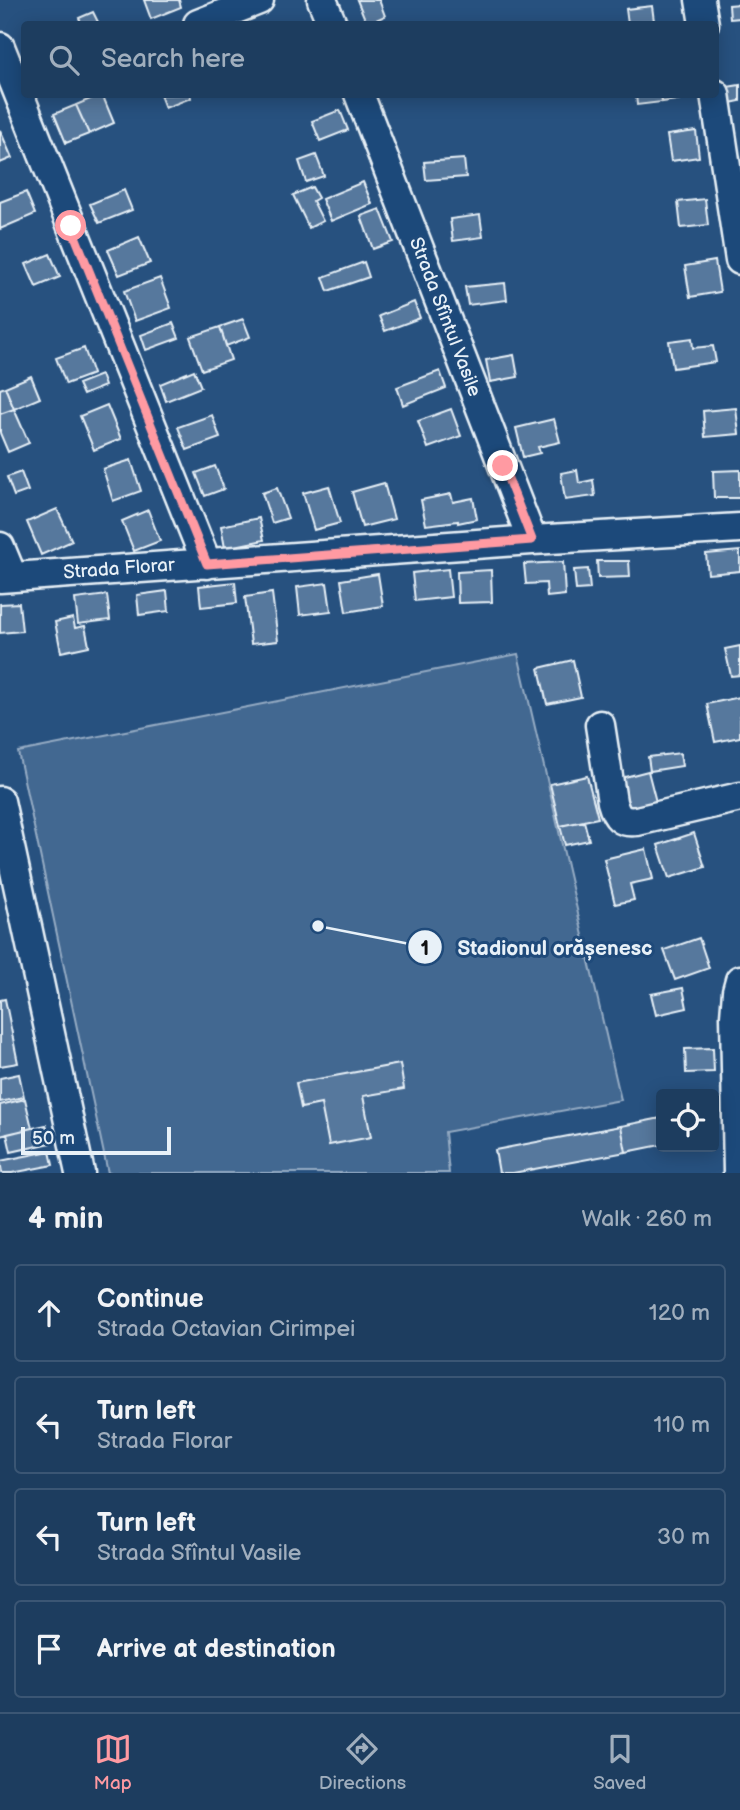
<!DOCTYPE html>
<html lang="en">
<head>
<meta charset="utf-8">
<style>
  :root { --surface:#1d3d5f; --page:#254465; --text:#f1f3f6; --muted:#a0aebd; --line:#3b5674; --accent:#ff9aa2 }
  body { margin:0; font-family:"Balsamiq Sans",sans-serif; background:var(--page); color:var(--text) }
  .controls { position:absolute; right:21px; bottom:21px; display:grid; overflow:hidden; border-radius:7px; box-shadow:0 4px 18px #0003 }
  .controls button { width:63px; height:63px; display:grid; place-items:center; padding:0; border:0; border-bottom:2px solid var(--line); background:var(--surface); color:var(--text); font:35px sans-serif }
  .scale { position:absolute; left:21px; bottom:18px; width:150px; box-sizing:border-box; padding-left:7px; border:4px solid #e8f1f8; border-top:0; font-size:19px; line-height:24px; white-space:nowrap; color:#e8f1f8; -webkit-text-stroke:5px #1f4a7a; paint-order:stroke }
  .stop { position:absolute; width:21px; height:21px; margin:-16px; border:5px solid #ff9aa2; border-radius:50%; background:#fff }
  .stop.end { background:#ff9aa2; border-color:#fff; box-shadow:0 2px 7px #0008 }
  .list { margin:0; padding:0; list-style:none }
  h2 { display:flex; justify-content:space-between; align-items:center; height:91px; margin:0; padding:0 28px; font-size:30px }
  h2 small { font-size:23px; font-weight:400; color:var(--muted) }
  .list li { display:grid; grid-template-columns:46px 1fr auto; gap:21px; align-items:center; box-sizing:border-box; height:98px; margin:0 14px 14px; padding:0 14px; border:2px solid var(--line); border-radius:7px }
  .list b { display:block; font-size:26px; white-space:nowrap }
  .list p { margin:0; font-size:23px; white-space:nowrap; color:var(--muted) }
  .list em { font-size:23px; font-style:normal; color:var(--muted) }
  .icon { flex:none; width:38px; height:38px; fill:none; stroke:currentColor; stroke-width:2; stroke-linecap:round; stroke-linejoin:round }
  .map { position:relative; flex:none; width:740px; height:1173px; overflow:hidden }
  .search { position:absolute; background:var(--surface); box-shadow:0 4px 18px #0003; left:21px; right:21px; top:21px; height:77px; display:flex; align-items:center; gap:18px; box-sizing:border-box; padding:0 24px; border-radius:7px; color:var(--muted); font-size:26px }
  .sheet { height:539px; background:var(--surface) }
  nav { display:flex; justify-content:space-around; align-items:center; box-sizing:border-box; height:98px; border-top:2px solid var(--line); background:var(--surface); font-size:19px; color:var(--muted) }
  nav a { display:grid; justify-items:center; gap:4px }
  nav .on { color:var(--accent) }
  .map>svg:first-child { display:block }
</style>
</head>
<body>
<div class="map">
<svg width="740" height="1173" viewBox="0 0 740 1173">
  <rect width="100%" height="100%" fill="#27517f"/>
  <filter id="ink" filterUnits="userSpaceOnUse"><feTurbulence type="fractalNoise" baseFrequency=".0143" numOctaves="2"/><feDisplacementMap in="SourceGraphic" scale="14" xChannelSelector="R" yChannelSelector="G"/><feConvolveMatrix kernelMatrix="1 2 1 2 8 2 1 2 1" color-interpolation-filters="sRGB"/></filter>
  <g filter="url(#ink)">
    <path fill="#436891" stroke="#96acc4" stroke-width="2" d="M518,654L621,1100L445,1132L449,1173H108L18,752Z"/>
    <path fill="#57789d" stroke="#e8f1f8" stroke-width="2" d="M144,0H179L181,7L151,19Z
      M357,0H379L385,16L367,24Z
      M740,4V18L730,19L729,5Z
      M652,6L654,21L628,24L626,9Z
      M93,12L99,24H82L79,18Z
      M740,85V101L730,103L727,87Z
      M102,94L114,123L89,134L76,105Z
      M190,94L191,98L165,108L160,95Z
      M636,94H661L662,102L637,105Z
      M661,94H691V98L662,102Z
      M76,105L89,134L66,143L54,114Z
      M340,110L348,130L320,141L312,121Z
      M0,130L12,158L0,163Z
      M696,131L699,157L671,161L667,135Z
      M316,155L324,176L306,182L299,161Z
      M464,159L466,177L426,180L424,162Z
      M363,182L372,204L331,221L322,199Z
      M312,187L318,198L313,201L323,221L309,228L293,195Z
      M124,190L132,210L99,223L90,204Z
      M26,192L35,214L0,229V202Z
      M705,199L708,225L681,228L678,202Z
      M380,209L393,242L373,249L361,216Z
      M480,215L483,237L453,241L450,219Z
      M139,237L150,263L119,275L108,250Z
      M50,254L60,277L36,287L26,264Z
      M715,261L720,292L690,297L685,266Z
      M364,262L369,277L328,291L323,277Z
      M160,278L171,308L135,321L124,291Z
      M505,283L507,300L468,305L465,287Z
      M414,302L420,318L385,331L379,316Z
      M243,319L250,337L226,346L220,327Z
      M173,323L179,338L146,350L141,335Z
      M220,327L231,360L202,370L190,337Z
      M692,338L693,348L713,346L716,362L673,368L669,341Z
      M84,348L93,374L66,384L56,358Z
      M514,355L518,377L490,382L486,360Z
      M194,370L201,387L166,401L160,384Z
      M440,371L446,388L403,405L397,387Z
      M101,375L105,386L83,395L78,384Z
      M31,376L40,398L14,409L5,387Z
      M5,387L14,409L0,414V389Z
      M107,405L121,439L94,450L80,416Z
      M736,408L739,434L705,437L703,411Z
      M14,409L29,443L8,452L0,433V414Z
      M451,409L461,436L428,448L418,421Z
      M212,415L220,438L187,450L178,427Z
      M554,419L560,442L538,447L540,453L523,457L516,428Z
      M131,460L141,491L113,501L103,469Z
      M215,466L224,489L205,496L196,473Z
      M577,470L579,483L593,480L595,496L565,500L561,473Z
      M740,470V498H714L713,471Z
      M21,472L28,491L14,496L7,477Z
      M384,483L394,519L362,527L352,492Z
      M329,486L340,523L314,530L303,493Z
      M277,488L288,518L272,523L262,493Z
      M451,494L453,502L473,498L477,519L458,523V521L426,525L421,500Z
      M57,509L72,541L41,555L27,522Z
      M148,510L160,541L134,551L122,521Z
      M259,518L264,540L225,548L221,526Z
      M740,551V571L708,574L706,554Z
      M597,561H629L630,577L598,578Z
      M563,562L565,595L547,597L546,583L526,584L524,564Z
      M448,569L451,597L415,601L412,573Z
      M588,569L590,589L576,590L574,570Z
      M491,570L492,602L458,603L457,572Z
      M378,574L383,606L346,612L341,580Z
      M235,582L237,603L201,607L199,586Z
      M327,583L331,611L300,615L297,587Z
      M167,591L169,611L139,615L137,595Z
      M272,593L278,641L251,644L245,597Z
      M107,595L110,620L78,624L75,599Z
      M19,603L22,631L0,633V604Z
      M73,618L75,628L85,626L89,646L61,652L55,622Z
      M740,646V675L731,676L725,649Z
      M573,660L581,697L547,704L539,668Z
      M740,697V737L715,742L707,704Z
      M680,753L682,766L650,771L648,757Z
      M648,771L656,802L625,810L617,779Z
      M587,776L598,818L560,826L550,784Z
      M584,821L589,840L565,845L560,826Z
      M694,833L705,867L669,878L658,845Z
      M646,849L653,879L630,884L634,900L615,904L604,859Z
      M699,938L709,968L675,980L664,950Z
      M683,988L687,1008L656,1015L651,994Z
      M5,999L18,1063L0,1066V1000Z
      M713,1048L714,1072L686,1073L685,1049Z
      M400,1064L404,1089L363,1096L371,1137L329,1145L321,1104L301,1108L296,1083Z
      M19,1074L24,1097L0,1102V1078Z
      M25,1099L32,1128L0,1136V1105Z
      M661,1118V1145L626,1152L621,1126Z
      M46,1125L51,1143L11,1152L7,1134Z
      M621,1126L626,1152L513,1173H499L495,1150Z
      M50,1151L53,1165L12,1173H2L0,1161Z"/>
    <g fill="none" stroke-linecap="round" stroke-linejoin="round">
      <g stroke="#e8f1f8" stroke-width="33">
        <path id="minor" d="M322,0L332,24
          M700,0L704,24
          M198,24L259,0
          M0,47L207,564
          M359,94L532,540
          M715,94L740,260
          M0,547L12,576
          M0,578L532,540L740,528
          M600,725L612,802C616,817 621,823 637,821L740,797
          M0,801L80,1173
          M738,1173L735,1016L737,991L740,980"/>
      </g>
      <use href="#minor" stroke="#1f4a7a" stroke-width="28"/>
    </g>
  </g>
  <g fill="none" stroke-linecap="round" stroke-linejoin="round" filter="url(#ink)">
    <path stroke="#ff9aa2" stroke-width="9" d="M71,226L207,564L532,540L503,466"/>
  </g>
  <g text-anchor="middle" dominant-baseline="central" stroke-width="6" stroke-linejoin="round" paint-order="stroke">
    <g font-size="19" fill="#e8f1f8" stroke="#1f4a7a">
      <text transform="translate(445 317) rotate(69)">Strada Sfîntul Vasile</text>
      <text transform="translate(119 569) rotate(-4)">Strada Florar</text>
    </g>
  </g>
  <path fill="none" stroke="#e8f1f8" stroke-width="2.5" d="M318 926L425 947"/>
  <g fill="#e8f1f8" stroke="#1f4a7a" stroke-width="2.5">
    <circle cx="318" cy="926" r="7"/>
    <circle cx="425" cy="947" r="18"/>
  </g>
  <g font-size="21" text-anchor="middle" font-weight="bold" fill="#111">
    <text x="425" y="955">1</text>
  </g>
  <g font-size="21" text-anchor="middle" font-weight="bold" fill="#e8f1f8" stroke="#1f4a7a" stroke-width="6" stroke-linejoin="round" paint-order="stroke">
    <text x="555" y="955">Stadionul orășenesc</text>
  </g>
</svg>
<div class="controls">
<button><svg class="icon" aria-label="locate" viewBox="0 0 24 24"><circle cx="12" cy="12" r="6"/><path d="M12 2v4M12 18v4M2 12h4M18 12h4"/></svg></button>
</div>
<div class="scale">50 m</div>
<div class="stop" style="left:71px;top:226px"></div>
<div class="stop end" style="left:503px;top:466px"></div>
<div class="search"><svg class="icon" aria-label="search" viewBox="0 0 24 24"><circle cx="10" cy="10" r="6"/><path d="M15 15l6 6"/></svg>Search here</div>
</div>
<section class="sheet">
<h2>4 min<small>Walk · 260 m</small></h2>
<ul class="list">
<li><svg class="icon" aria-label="ahead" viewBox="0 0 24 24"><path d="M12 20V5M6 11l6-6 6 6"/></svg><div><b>Continue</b><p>Strada Octavian Cirimpei</p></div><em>120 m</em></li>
<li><svg class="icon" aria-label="left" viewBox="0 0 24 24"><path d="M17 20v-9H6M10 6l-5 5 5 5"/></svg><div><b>Turn left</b><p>Strada Florar</p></div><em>110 m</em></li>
<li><svg class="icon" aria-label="left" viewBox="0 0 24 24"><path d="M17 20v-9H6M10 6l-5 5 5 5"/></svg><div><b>Turn left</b><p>Strada Sfîntul Vasile</p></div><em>30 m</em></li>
<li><svg class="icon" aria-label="arrive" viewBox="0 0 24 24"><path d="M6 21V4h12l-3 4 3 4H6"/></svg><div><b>Arrive at destination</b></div></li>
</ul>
</section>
<nav>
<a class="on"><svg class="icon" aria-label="map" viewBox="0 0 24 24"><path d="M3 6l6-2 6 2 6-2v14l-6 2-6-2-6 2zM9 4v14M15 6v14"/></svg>Map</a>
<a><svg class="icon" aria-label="directions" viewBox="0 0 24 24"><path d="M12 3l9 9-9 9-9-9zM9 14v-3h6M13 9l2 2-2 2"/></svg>Directions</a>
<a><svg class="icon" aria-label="saved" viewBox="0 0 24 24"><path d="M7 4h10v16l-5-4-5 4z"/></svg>Saved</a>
</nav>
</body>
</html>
